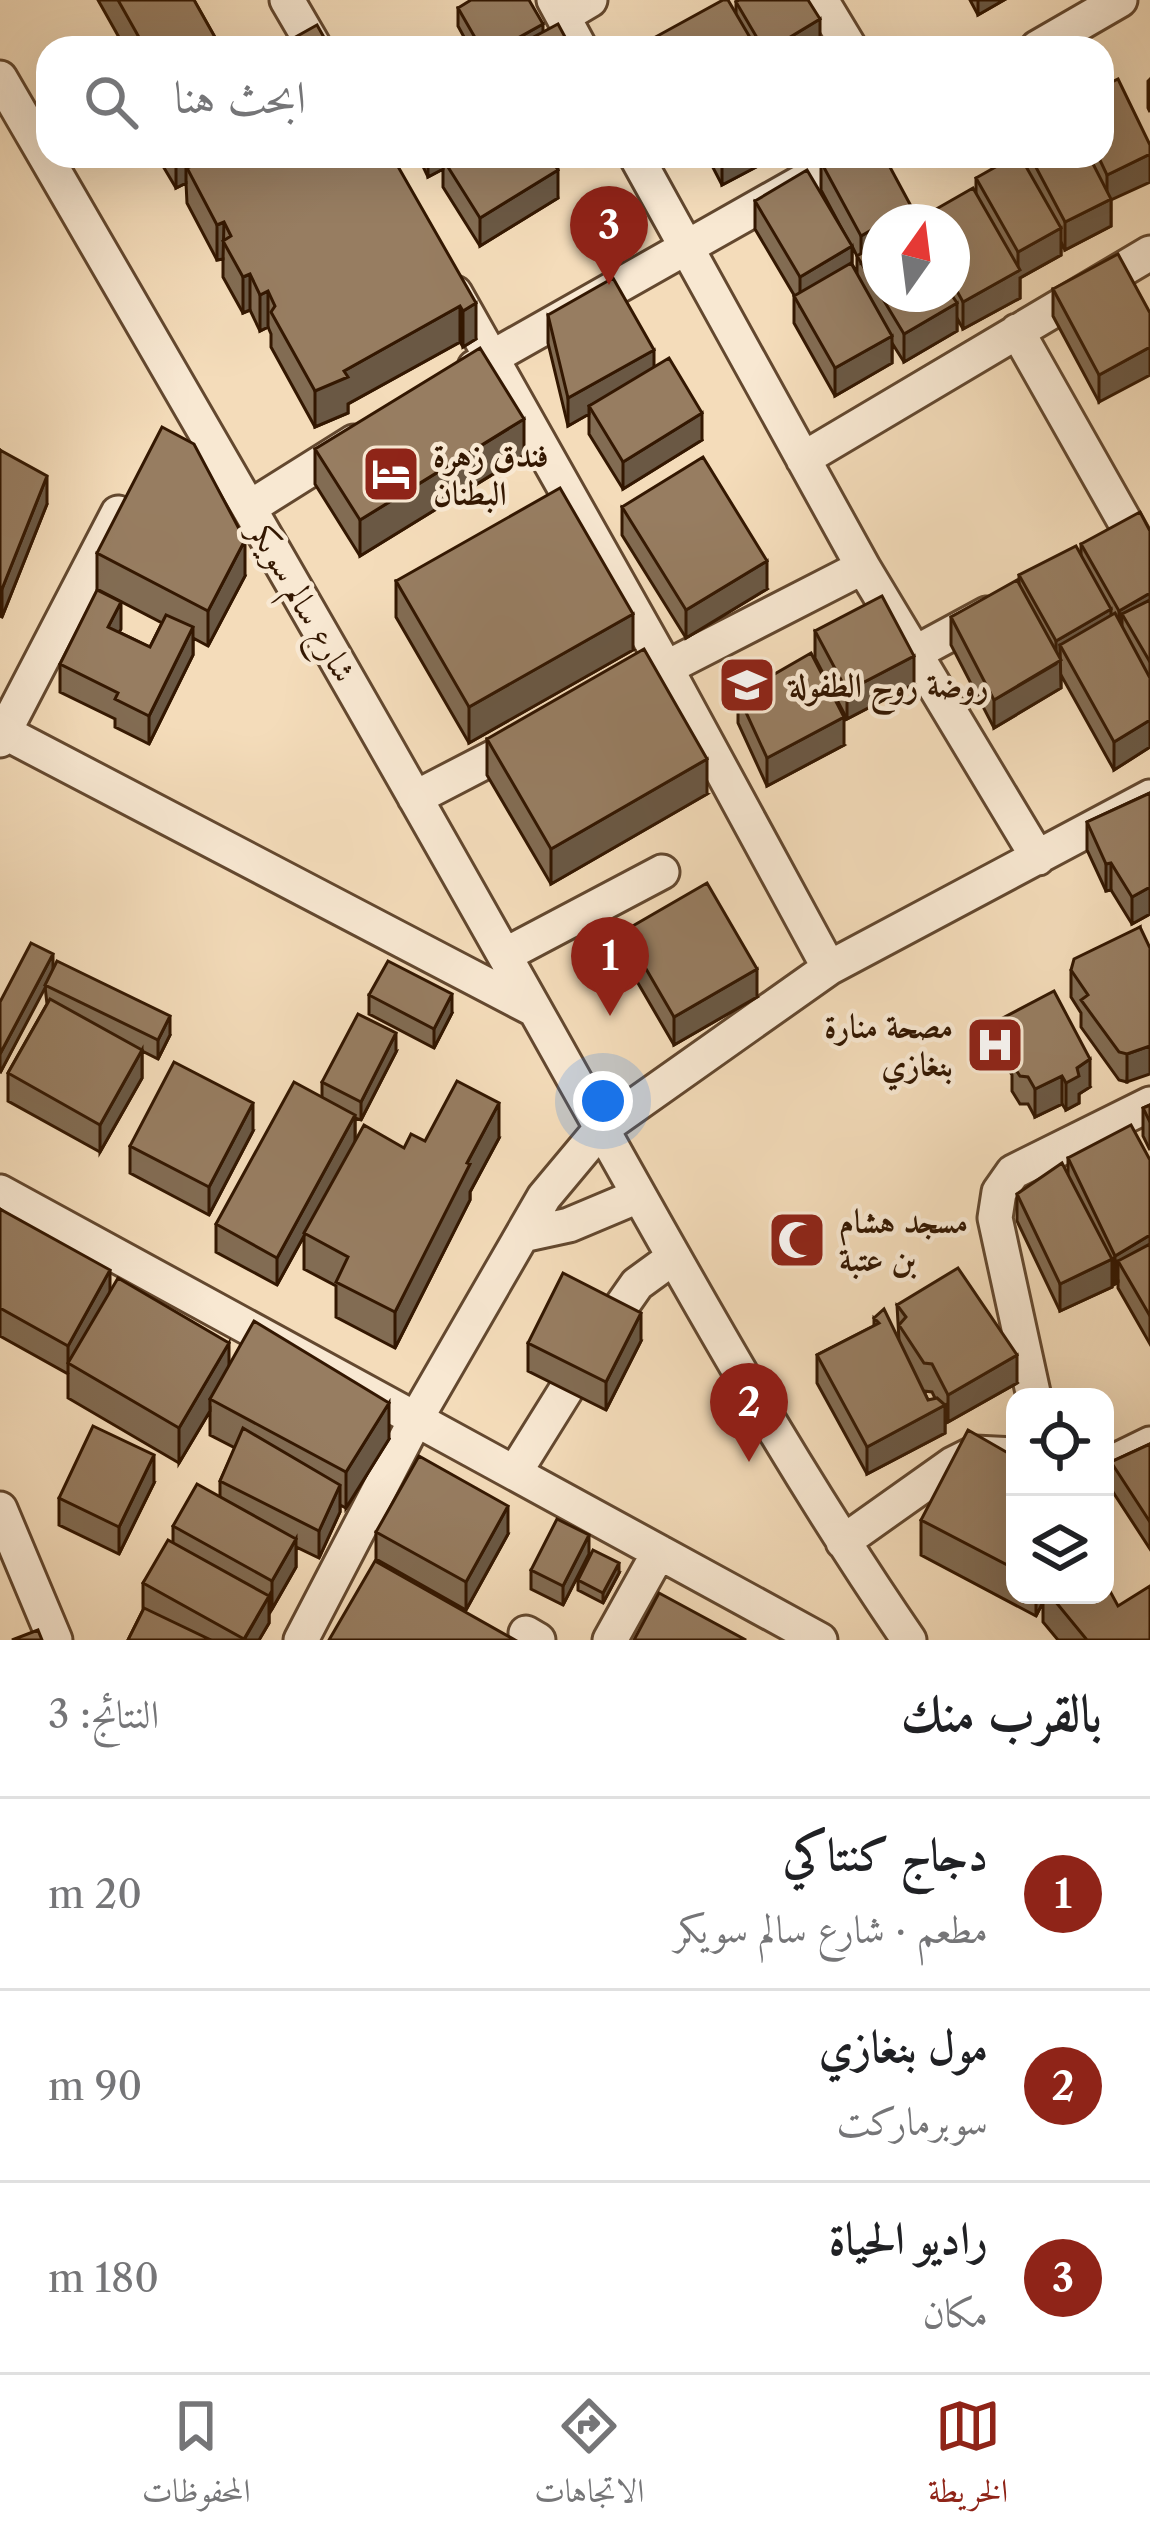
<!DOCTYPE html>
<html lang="ar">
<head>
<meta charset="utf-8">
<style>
  :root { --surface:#fff; --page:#f2f2f2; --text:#202124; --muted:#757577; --line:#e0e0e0; --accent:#8f2418 }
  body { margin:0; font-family:"Libre Caslon Text",Amiri,serif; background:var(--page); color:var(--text); direction:rtl }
  .controls { position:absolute; right:36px; bottom:36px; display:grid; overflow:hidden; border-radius:24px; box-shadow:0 12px 48px #0002 }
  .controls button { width:108px; height:108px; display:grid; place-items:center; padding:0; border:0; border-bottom:3px solid var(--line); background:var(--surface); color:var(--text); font:60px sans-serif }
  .compass { position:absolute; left:862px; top:204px; width:108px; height:108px; border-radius:50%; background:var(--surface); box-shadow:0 12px 48px #0002; rotate:14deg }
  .you { position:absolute; left:603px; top:1101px; width:42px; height:42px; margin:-30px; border:9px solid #fff; border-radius:50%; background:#1a73e8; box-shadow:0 0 0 18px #1a73e833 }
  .badge { display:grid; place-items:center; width:78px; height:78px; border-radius:50%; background:var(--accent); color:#fff; font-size:39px; font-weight:700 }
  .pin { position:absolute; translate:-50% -99px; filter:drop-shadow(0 3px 6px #0008) }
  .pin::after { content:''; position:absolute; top:63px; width:42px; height:36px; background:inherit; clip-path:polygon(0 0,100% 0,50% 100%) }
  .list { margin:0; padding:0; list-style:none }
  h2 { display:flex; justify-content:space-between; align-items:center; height:156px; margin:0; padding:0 48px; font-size:51px }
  h2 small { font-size:39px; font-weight:400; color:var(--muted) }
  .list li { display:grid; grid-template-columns:78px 1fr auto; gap:36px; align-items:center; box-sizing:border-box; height:192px; padding:0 48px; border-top:3px solid var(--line) }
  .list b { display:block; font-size:45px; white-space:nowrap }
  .list p { margin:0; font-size:39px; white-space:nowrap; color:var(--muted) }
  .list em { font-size:39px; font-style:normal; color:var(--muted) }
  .icon { flex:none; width:66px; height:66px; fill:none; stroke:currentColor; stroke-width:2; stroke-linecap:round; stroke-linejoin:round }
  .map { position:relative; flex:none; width:1150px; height:1640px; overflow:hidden; direction:ltr }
  .search { position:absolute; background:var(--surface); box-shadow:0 12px 48px #0002; left:36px; right:36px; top:36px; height:132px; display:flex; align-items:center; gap:30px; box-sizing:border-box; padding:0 42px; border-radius:36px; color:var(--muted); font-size:45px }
  .sheet { height:732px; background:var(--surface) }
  nav { display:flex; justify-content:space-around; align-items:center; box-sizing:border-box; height:168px; border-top:3px solid var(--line); background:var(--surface); font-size:33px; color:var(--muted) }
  nav a { display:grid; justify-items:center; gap:6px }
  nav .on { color:var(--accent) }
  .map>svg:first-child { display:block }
</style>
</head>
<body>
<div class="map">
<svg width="1150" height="1640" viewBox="0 0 1150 1640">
  <rect width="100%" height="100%" fill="#f4dcba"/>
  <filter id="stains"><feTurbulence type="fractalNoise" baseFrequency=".00167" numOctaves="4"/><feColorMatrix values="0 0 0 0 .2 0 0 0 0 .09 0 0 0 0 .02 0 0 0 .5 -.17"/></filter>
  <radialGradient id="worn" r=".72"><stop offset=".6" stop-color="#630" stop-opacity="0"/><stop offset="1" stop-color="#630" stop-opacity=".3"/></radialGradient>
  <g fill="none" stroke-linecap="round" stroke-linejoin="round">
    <g stroke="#63482f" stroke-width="39">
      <path id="minor" d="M287,0L315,48
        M554,0L580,48
        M821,0L850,48
        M563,16L590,0
        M1037,48L1120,0
        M0,78C170,371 341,665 507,960C637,1189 760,1423 909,1640
        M636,156L863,567
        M455,293L666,668L646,678
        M1017,331L1133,536
        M475,367L848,156
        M803,459L1150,253
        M249,508L354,442
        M915,653L987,614
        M0,730L535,1010
        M0,740L118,513
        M415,798L525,741
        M505,955L662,872
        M829,968L666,668L863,567L1038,858
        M0,1192L820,1640
        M523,1235L569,1225L638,1196
        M609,1324L637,1284L674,1257
        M1034,1397L995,1218L999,1192L1013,1172L1150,1104
        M1105,1466L1150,1444
        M515,1472L566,1390
        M0,1509L55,1640
        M843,1542L953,1464L975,1453L1015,1455
        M526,1633L538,1640
        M301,1640L417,1417L544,1197L600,1130L829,968L1150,797
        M610,1640L659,1552"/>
    </g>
    <use href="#minor" stroke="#f8e8d2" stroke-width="33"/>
  </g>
  <path fill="#826c53" stroke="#331701" stroke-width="3" fill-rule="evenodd" d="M98,0H194L221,48H125Z
    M970,0H1004L978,15Z
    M736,2L820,38L803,48H650V40L736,13Z
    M458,8L543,32L571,48H470L458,26Z
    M1150,79V112L1148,108V81Z
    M1102,87L1111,200V226L1065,250L1061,242V255L1020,278V298L963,329L957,318V331L904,362L892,343V363L835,396L794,323V295L755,229V201L851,246L821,190V162L912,222H880L952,294V222H917V220L976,193V178L1024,163V156H1102ZM852,246L857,256V273L852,264Z
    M157,156H392L476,339L463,347L460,342L348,404V413L315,427L271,347V334L268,327L260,331L250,310L243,313L223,277V259L217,260L187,203L186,183L176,188Z
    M418,156H549L558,198L480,246L443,187V169L428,177Z
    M707,156H777L722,185Z
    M1053,289L1150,313L1099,402L1053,316Z
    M548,315L654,366L702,440L623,489L589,434V414L568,426L548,343Z
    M315,449L524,455L360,556L315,484Z
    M0,450L47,504L2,617L0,616Z
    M622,507L767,589L686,638L622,535Z
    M1150,531V747L1114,770L1061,675V688L994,728L951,645V617L1019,583V575L1081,555V544Z
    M97,553L245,576L208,646L193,638V655L149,744L115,727V719L60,692V664L121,629L119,632L150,647L162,623L97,589Z
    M396,581L633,650L469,743L396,617Z
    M815,631L914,684L847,719L815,658Z
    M738,695L844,745L767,786L738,723Z
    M487,739L707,794L551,884L487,775Z
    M1150,793V914L1132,924L1111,890L1106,891L1087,850V822Z
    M1140,927L1127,1082L1119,1080L1081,1027V1013L1071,997V970Z
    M624,931L757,997L674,1045L624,959Z
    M53,970L170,1035L158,1059L142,1051V1078L100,1152L8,1101V1073L47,1004L45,986L0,1073V1002Z
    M369,995L452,1013L434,1048L369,1014Z
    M997,1021L1090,1087L1079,1094V1103L1066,1110L1062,1104L1035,1117L1028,1104H1020L1012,1091V1075L997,1049Z
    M396,1052L361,1120L355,1118V1140L404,1148L425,1141L499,1138L470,1192V1200L395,1348L336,1317V1286L304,1269V1236L277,1285L216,1252V1224L322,1097V1082Z
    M1150,1105V1150L1143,1136V1108Z
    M253,1131L209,1215L130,1173V1146Z
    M1068,1158L1150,1160V1344L1118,1288V1282L1115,1284L1112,1278V1287L1060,1311L1017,1221V1194L1068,1174Z
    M0,1209L110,1291L229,1366L389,1439L346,1508L340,1505V1512L319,1558L296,1547V1567L272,1609L269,1607V1623L259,1640H128L143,1610V1583L173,1543V1526L220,1497V1481L235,1448L210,1435V1411L179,1463L68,1398V1374L0,1336Z
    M897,1305L1017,1383L948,1422L945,1418V1433L867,1474L817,1383V1355L874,1326V1318L899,1340ZM924,1391L932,1392L935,1398L928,1400Z
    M641,1341L606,1410L528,1371V1343Z
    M1150,1444V1549L1111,1489V1462Z
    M1015,1457V1595H1105L1150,1640H1058L1043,1622V1602L1036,1616L921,1555V1520Z
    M154,1483L119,1554L59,1525V1498Z
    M376,1532L508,1534L466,1610L376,1559Z
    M589,1554L563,1605L531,1589V1570Z
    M619,1573L603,1603L578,1590V1580Z"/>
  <path fill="#6a5844" stroke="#331701" stroke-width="3" d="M978,0H1004L978,15Z
    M820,19V38L803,48H772Z
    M543,24V43L533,48H500Z
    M1150,154V182L1111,200V226L1065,250V222L1107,201V175Z
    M176,156H186V183L176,188Z
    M428,156H470L443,159V169L428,177Z
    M724,156H777L722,185V157Z
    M558,170V198L480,246V218Z
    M912,208V222H886Z
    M224,222L223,259L217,260V225Z
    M880,225V253L861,263V236Z
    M1061,228V255L1020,278V298L963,329V302L1018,271V252Z
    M852,246V274L800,305V277Z
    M250,274V310L243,313V277Z
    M268,291V327L260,331V295Z
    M476,303V339L463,347V311Z
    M957,303V331L904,362V334Z
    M460,306V342L348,404V413L315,427V391L344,371Z
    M892,336V363L835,396V368Z
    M1150,347V375L1099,402V375Z
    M654,350V377L589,406V414L568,426V398Z
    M702,413V440L623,489V462Z
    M524,419V455L360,556V520Z
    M47,476V504L2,617V589Z
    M245,540V576L208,646V611Z
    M767,561V589L686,638V610Z
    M1150,593V620L1122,614V636L1119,638V611Z
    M121,602V629L108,654V627Z
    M1111,609V636L1060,645L1061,688L994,728V700L1056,664V641Z
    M633,614V650L469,743V707Z
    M193,627V655L149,744V716Z
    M914,656V684L847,719V691Z
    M844,717V745L767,786V758Z
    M1150,720V747L1114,770V742Z
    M707,759V794L551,884V849Z
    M1111,863V890L1106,891V864Z
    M1150,887V914L1132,924V897Z
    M53,954V973L0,1073V1054Z
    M757,969V997L674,1045V1017Z
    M452,994V1013L434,1048V1029Z
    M170,1016V1035L158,1059V1040Z
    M396,1033V1052L361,1120V1102Z
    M1150,1046V1074L1127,1082V1054Z
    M142,1050V1078L100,1152V1125Z
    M1090,1059V1087L1079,1094V1103L1066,1110V1083L1077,1068Z
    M1062,1076V1104L1035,1117V1089Z
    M253,1103V1131L209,1215V1187Z
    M499,1103V1138L470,1192V1200L395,1348V1312L467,1163Z
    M355,1115V1143L277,1285V1258Z
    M1150,1235V1263L1118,1261V1282L1115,1284V1256Z
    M1112,1259V1287L1060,1311V1284Z
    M110,1270V1298L68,1363V1374V1346Z
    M641,1313V1341L606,1410V1382Z
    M229,1343V1378L210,1399V1411L179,1463V1428Z
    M1017,1355V1383L948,1422V1395Z
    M389,1403V1439L346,1508V1472Z
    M945,1405V1433L867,1474V1447Z
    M154,1455V1483L119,1554V1527Z
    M340,1485V1512L319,1558V1531Z
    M508,1506V1534L466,1610V1582Z
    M589,1535V1554L563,1605V1586Z
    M296,1539V1567L272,1609V1581Z
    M619,1563V1573L603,1603V1593Z
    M1036,1595H1043V1602L1036,1616Z
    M269,1596V1623L259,1640H244Z"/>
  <path fill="#977d61" stroke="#331701" stroke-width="3" d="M118,0H194L221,48H145Z
    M471,0H529L543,24L500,48H481L458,8Z
    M723,0H728L755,46L752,48H654L650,40Z
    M739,0H808L820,19L772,48H763L736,2Z
    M558,24L571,48H513Z
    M317,25L330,48H276Z
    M1118,79L1150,145V154L1107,175L1098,156H1102V87Z
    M190,156H392L476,303L463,311L460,306L344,371L348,377L315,391L271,312L275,306L268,291L260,295L250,274L243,277L223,241L231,236L224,222L217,225L187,168L194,165Z
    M449,156H549L558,170L480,218L443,159Z
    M832,156H884L912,208L886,222H880V225L861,236L821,162Z
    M1015,156H1020L1061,228L1018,252L976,178Z
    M1030,156H1089L1111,199L1065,222Z
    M807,170L852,246L800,277L755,201Z
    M973,188L1020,270L963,302L952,282V222H918L917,220Z
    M880,242V294H951L957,303L904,334L857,256Z
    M1118,254L1150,313V347L1099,375L1053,289Z
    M851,263L892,336L835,368L794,296Z
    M613,278L654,350L568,398L548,315Z
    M480,348L524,419L360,520L315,449Z
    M669,358L702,413L623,462L589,406Z
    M162,427L194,444L245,540L208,611L97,553Z
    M0,450L47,476L2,589L0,588Z
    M703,457L767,561L686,610L622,507Z
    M560,488L633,614L469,707L396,581Z
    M1140,512L1150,531V593L1119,611L1081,544Z
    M1076,546L1111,609L1056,641L1019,575Z
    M1017,580L1061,660L994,700L951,617Z
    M97,590L121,602L108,627L150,647L166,615L193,627L149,716L115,699L118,693L60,664Z
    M882,596L914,656L847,691L815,631Z
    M1150,600V662L1122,614Z
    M1115,613L1150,678V720L1114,742L1060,645Z
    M644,649L707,759L551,849L487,739Z
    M811,653L844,717L767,758L738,695Z
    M1150,793V887L1132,897L1111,863L1106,864L1087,822Z
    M707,883L757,969L674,1017L624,931Z
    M1140,927L1150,948V1046L1127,1054L1119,1052L1081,1000L1088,995L1071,970L1074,959Z
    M31,943L53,954L0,1054V1002Z
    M57,961L170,1016L158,1040L45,985Z
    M388,961L452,994L434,1029L369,995Z
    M1054,991L1090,1059L1077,1068L1079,1076L1066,1083L1062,1076L1035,1089L1028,1077L1020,1076L1012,1064L1017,1056L997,1021Z
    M50,999L142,1050L100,1125L8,1073Z
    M358,1014L396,1033L361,1102L322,1082Z
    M174,1062L253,1103L209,1187L130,1146Z
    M457,1081L499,1103L467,1163L470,1164L395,1312L336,1282L348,1257L304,1233L364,1125L404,1148L411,1134L425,1141Z
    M294,1082L355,1115L277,1258L216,1224Z
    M1150,1105V1122L1143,1108Z
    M1131,1125L1150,1160V1235L1115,1256L1068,1158Z
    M1062,1163L1112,1259L1060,1284L1017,1194Z
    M0,1209L110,1270L68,1346L0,1308Z
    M1150,1244V1316L1118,1261Z
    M958,1268L1017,1355L948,1395L932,1364L924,1363L899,1325L906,1317L897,1305Z
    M563,1273L641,1313L606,1382L528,1343Z
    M118,1278L229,1343L179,1428L68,1363Z
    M884,1309L928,1400L937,1398L945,1405L867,1447L817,1355L879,1323L874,1318Z
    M254,1321L389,1403L346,1472L210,1399Z
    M93,1426L154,1455L119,1527L59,1498Z
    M243,1428L340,1485L319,1531L220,1481Z
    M968,1430L1015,1457V1569L921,1520Z
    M1150,1444V1522L1111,1462Z
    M419,1456L508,1506L466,1582L376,1532Z
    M197,1484L296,1539L272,1581L173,1526Z
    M557,1519L589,1535L563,1586L531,1570Z
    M168,1540L269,1596L244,1639L143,1583Z
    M593,1550L619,1563L603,1593L578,1580Z
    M375,1561L515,1640H329Z
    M1105,1582L1118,1606L1150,1586V1640H1087L1050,1595H1105Z
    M659,1593L746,1640H634Z
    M144,1608L211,1640H128Z
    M38,1630L42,1640H12Z"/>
  <defs>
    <g id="hotel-square" transform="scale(3)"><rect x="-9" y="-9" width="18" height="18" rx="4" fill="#8f2418" stroke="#f8e8d2"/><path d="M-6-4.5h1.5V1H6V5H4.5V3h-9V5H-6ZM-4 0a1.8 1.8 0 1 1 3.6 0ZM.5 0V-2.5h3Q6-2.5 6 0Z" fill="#fff"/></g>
    <g id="school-square" transform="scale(3)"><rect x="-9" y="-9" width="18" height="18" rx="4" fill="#8f2418" stroke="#f8e8d2"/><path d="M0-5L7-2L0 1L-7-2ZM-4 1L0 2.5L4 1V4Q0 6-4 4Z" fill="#fff"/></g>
    <g id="hospital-square" transform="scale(3)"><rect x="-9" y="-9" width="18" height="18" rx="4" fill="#8f2418" stroke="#f8e8d2"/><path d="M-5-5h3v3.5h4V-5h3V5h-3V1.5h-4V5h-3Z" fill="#fff"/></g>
    <g id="mosque-square" transform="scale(3)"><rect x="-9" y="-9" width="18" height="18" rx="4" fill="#8f2418" stroke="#f8e8d2"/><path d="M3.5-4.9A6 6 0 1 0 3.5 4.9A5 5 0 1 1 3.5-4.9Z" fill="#fff"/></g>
  </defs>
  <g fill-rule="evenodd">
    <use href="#hotel-square" x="391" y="474"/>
    <use href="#school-square" x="747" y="685"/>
    <use href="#hospital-square" x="995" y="1045"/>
    <use href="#mosque-square" x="797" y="1240"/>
  </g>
  <g text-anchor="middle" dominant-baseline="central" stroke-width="9" stroke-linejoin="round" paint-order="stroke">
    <g font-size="33" font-weight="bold" fill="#331701" stroke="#f8e8d2" text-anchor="start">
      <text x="433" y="455">فندق زهرة<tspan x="433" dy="38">البطنان</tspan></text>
      <text x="789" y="685">روضة روح الطفولة</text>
      <text x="953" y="1026" text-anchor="end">مصحة منارة<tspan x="953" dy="38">بنغازي</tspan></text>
      <text x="839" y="1221">مسجد هشام<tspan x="839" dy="38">بن عتبة</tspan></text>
    </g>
    <g font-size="33" fill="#331701" stroke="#f8e8d2">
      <text transform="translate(303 602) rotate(60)">شارع سالم سويكر</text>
    </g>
  </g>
  <rect width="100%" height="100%" filter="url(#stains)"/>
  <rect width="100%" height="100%" fill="url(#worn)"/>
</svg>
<div class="controls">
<button><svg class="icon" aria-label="locate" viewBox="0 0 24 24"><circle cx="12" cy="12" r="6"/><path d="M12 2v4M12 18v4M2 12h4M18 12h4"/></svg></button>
<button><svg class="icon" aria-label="layers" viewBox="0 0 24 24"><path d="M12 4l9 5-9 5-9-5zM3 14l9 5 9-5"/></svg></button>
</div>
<svg class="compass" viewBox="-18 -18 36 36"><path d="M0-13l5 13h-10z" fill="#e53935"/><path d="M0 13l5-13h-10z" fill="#757577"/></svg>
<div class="you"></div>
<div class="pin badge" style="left:610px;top:1016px">1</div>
<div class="pin badge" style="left:749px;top:1462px">2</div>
<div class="pin badge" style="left:609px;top:285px">3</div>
<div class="search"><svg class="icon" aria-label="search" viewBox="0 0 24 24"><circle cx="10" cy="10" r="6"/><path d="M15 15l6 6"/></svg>ابحث هنا</div>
</div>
<section class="sheet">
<h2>بالقرب منك<small>النتائج: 3</small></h2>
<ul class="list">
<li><span class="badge">1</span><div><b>دجاج كنتاكي</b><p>مطعم · شارع سالم سويكر</p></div><em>20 m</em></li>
<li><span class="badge">2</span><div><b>مول بنغازي</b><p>سوبرماركت</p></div><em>90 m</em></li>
<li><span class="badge">3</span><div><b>راديو الحياة</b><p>مكان</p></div><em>180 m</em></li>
</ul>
</section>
<nav>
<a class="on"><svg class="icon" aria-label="map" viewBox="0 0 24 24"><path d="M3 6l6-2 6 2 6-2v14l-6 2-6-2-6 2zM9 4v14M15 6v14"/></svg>الخريطة</a>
<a><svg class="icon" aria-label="directions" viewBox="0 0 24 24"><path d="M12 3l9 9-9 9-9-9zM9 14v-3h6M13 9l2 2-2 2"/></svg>الاتجاهات</a>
<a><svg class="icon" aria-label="saved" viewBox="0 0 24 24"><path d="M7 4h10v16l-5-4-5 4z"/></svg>المحفوظات</a>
</nav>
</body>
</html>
